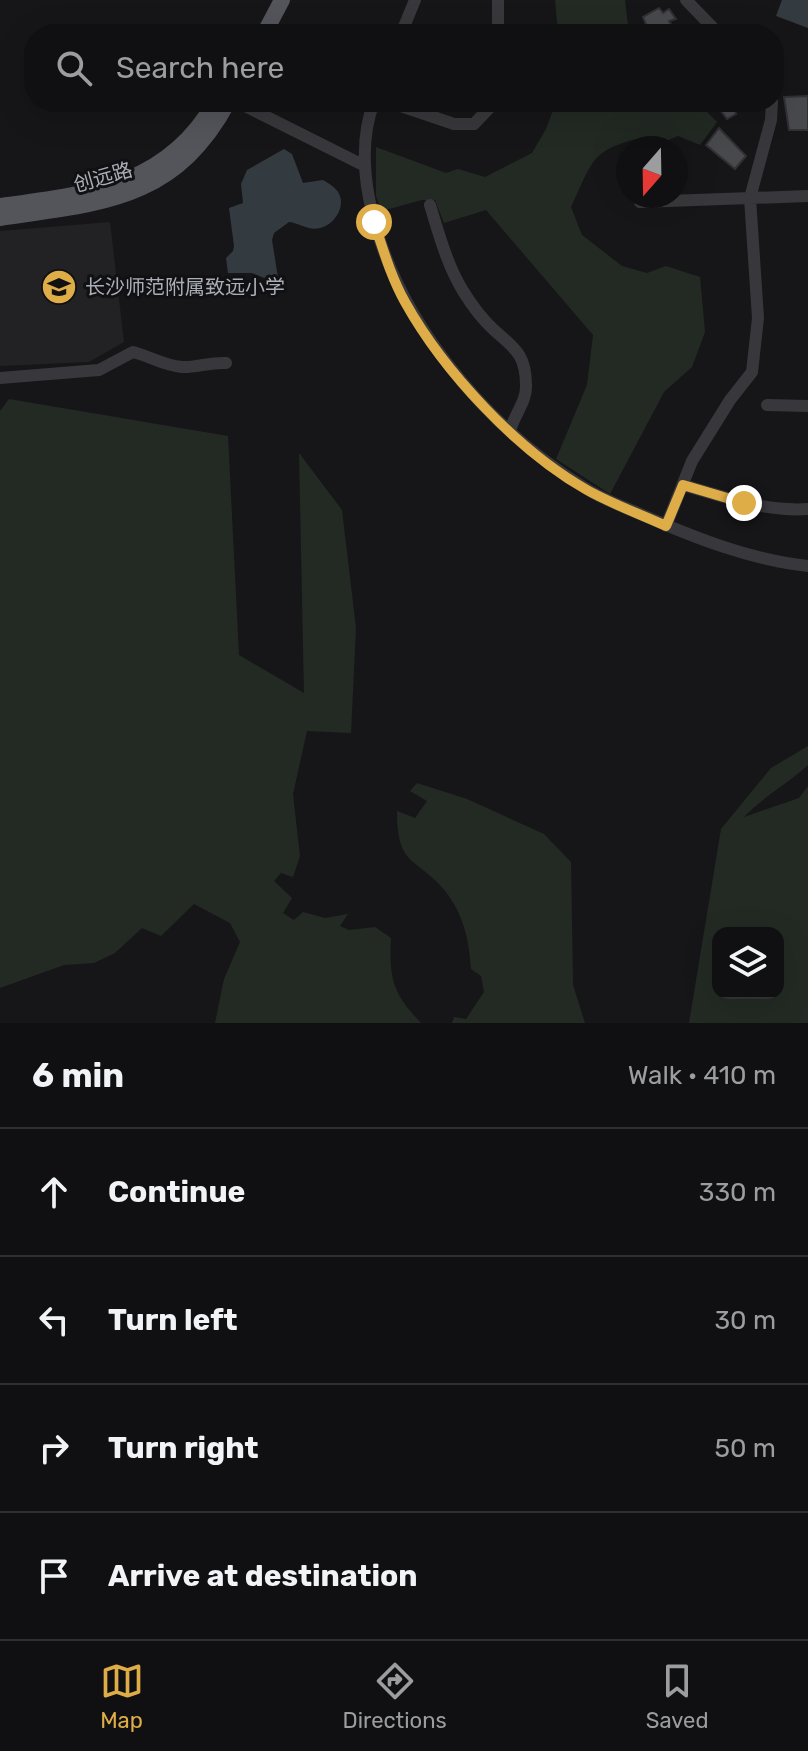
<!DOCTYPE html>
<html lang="en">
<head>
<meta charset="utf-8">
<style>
  :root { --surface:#101012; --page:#1e1e20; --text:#f1f3f6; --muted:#9c9d9f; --line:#303032; --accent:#dead48 }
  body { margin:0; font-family:Rubik,"Noto Sans SC",sans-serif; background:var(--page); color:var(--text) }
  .controls { position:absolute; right:24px; bottom:24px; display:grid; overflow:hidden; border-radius:16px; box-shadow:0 8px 32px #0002 }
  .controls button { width:72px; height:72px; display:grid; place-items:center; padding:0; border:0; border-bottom:2px solid var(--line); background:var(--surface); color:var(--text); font:40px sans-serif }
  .compass { position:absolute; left:616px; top:136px; width:72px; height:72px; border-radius:50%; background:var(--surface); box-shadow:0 8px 32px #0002; rotate:200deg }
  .stop { position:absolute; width:24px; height:24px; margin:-18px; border:6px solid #dead48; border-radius:50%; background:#fff }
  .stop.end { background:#dead48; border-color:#fff; box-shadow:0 2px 8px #0008 }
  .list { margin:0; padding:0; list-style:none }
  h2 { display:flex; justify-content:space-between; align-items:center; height:104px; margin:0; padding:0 32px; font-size:34px }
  h2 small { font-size:26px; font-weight:400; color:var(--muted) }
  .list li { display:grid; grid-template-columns:52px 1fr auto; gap:24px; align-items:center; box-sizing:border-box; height:128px; padding:0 32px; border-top:2px solid var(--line) }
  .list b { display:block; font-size:30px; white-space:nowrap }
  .list em { font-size:26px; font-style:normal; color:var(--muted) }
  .icon { flex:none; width:44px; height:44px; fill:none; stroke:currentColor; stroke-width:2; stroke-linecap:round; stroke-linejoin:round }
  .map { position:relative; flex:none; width:808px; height:1023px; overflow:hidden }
  .search { position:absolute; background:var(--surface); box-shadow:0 8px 32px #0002; left:24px; right:24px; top:24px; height:88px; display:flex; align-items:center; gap:20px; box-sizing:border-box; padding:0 28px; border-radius:32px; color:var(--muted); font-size:30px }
  .sheet { height:616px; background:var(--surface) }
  nav { display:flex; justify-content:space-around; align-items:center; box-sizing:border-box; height:112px; border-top:2px solid var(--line); background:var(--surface); font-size:22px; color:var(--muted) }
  nav a { display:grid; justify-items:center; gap:4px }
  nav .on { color:var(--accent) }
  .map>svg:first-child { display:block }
</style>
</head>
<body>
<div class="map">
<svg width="808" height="1023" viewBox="0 0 808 1023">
  <rect width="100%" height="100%" fill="#161618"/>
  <path fill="#222225" d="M110,222L124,342L89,362L0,366V231Z"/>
  <path fill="#232a24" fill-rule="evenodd" d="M555,0H625L629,34H558Z
    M556,102H697L717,122L700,145L678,136L661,143L648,136C590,150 595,157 571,207L582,235L622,266L647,273L666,266L700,277L705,332L692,367L664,392L610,494L556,459L587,385L593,335L486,210L444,223L435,200H422L382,211L376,196V147L446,173L458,169L485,177L532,153L546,129Z
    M9,399L228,436L239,655L304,693L299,453L342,510L356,628L351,733L307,731L293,794L300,856L293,877L281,873L274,881L292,898L283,913L294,920L303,912L325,918L348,914L340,926L349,930L375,927L391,938C389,978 392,993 421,1023H215L224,979L240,942L230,923L194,904L161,936L142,928L115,953L94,963L64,965L0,988V411Z
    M808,746V765C787,784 763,797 744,817L799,798L808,786V1023H689L721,829L771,768ZM718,933H778V993H718Z
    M417,783L467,799L544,834L571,862L573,985L585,1023H452L454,1017L466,1019L484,992L481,976L471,969C469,940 464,916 446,892C417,856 397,869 397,811L415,818L427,801L410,791Z"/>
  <path fill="#333b41" d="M782,0H808V28L776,16Z
    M284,149L292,154L303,183L323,180C328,183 335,187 338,192C347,206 334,225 320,228C308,231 300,223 289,222L274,233L272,240L279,284L252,273H228L226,258L233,251L234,246L229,208L243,203L241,184L247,170Z"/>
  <path fill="#48494d" stroke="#313034" stroke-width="2" d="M659,8L663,13L669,9L676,19L669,21L672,26L659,34H637L647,27L643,17Z
    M808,96V130H789L784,97Z
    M714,102H732L736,114L727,119Z
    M719,128L746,156L735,169L706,145Z"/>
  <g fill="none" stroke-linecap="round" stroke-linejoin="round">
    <path stroke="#38383c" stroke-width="12" d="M498,0V34
      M686,0L719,34
      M401,34L415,0
      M237,102L363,165
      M374,102C362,133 363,166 369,198C391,315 484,426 585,488C602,499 622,506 640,514C693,537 750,560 808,566
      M389,102L454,124H474L495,102
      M640,202L808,196
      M430,205C439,234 447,265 463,291C471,304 483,320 494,330C514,348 526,354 526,385C527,401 514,415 510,431
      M0,378L99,370L133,352C149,356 165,366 182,367C194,368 211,362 226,363
      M767,405L808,406
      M683,485C724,497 765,512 808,509
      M666,526L692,461L730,400L752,372L758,318L750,198L771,120L772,102"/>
    <path stroke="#54555b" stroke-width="16" d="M264,34L282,0
      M0,206C87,194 167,187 215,102
      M0,218C100,203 174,202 228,102"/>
  </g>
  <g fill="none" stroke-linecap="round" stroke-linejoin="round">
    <path stroke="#dead48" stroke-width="10" d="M374,222C383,249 391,277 405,302C444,372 518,451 587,490C612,504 640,514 666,526L683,485L744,503"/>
  </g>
  <defs>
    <g id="school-disc" transform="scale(1.8)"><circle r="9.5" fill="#dead48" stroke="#111113"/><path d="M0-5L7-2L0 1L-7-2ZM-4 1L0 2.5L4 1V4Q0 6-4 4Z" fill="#111"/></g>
  </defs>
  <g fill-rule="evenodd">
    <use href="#school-disc" x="59" y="287"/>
  </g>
  <g text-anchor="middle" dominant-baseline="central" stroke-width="6" stroke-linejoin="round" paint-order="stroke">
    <g font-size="20" fill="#aaaeb6" stroke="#111113">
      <text transform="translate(103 177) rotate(-16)">创远路</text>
    </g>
    <g font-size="20" fill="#aaaeb6" stroke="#111113" text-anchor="start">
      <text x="85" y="287">长沙师范附属致远小学</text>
    </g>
  </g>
</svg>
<div class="controls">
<button><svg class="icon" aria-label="layers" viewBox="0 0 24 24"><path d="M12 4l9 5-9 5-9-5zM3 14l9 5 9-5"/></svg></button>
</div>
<svg class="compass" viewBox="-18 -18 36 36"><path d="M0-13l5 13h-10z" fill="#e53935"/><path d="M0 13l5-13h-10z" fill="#9c9d9f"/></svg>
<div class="stop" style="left:374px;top:222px"></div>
<div class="stop end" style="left:744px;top:503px"></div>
<div class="search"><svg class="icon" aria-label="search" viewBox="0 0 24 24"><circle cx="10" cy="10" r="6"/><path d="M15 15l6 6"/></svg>Search here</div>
</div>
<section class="sheet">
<h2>6 min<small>Walk · 410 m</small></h2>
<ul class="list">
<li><svg class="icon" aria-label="ahead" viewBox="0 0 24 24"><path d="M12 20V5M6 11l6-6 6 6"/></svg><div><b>Continue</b></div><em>330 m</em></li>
<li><svg class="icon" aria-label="left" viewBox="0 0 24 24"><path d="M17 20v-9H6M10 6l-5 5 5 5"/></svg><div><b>Turn left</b></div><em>30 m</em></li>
<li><svg class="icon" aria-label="right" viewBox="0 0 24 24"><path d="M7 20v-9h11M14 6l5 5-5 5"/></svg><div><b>Turn right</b></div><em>50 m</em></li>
<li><svg class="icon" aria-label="arrive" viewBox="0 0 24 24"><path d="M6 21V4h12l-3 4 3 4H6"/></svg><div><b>Arrive at destination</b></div></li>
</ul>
</section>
<nav>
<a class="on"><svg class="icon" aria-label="map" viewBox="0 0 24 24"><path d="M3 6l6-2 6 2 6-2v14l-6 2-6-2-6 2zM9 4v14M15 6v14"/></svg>Map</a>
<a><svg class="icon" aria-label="directions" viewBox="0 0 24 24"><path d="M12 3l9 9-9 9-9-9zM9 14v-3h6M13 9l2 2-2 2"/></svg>Directions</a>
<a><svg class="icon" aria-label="saved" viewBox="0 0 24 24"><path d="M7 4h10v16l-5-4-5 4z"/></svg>Saved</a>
</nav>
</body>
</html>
